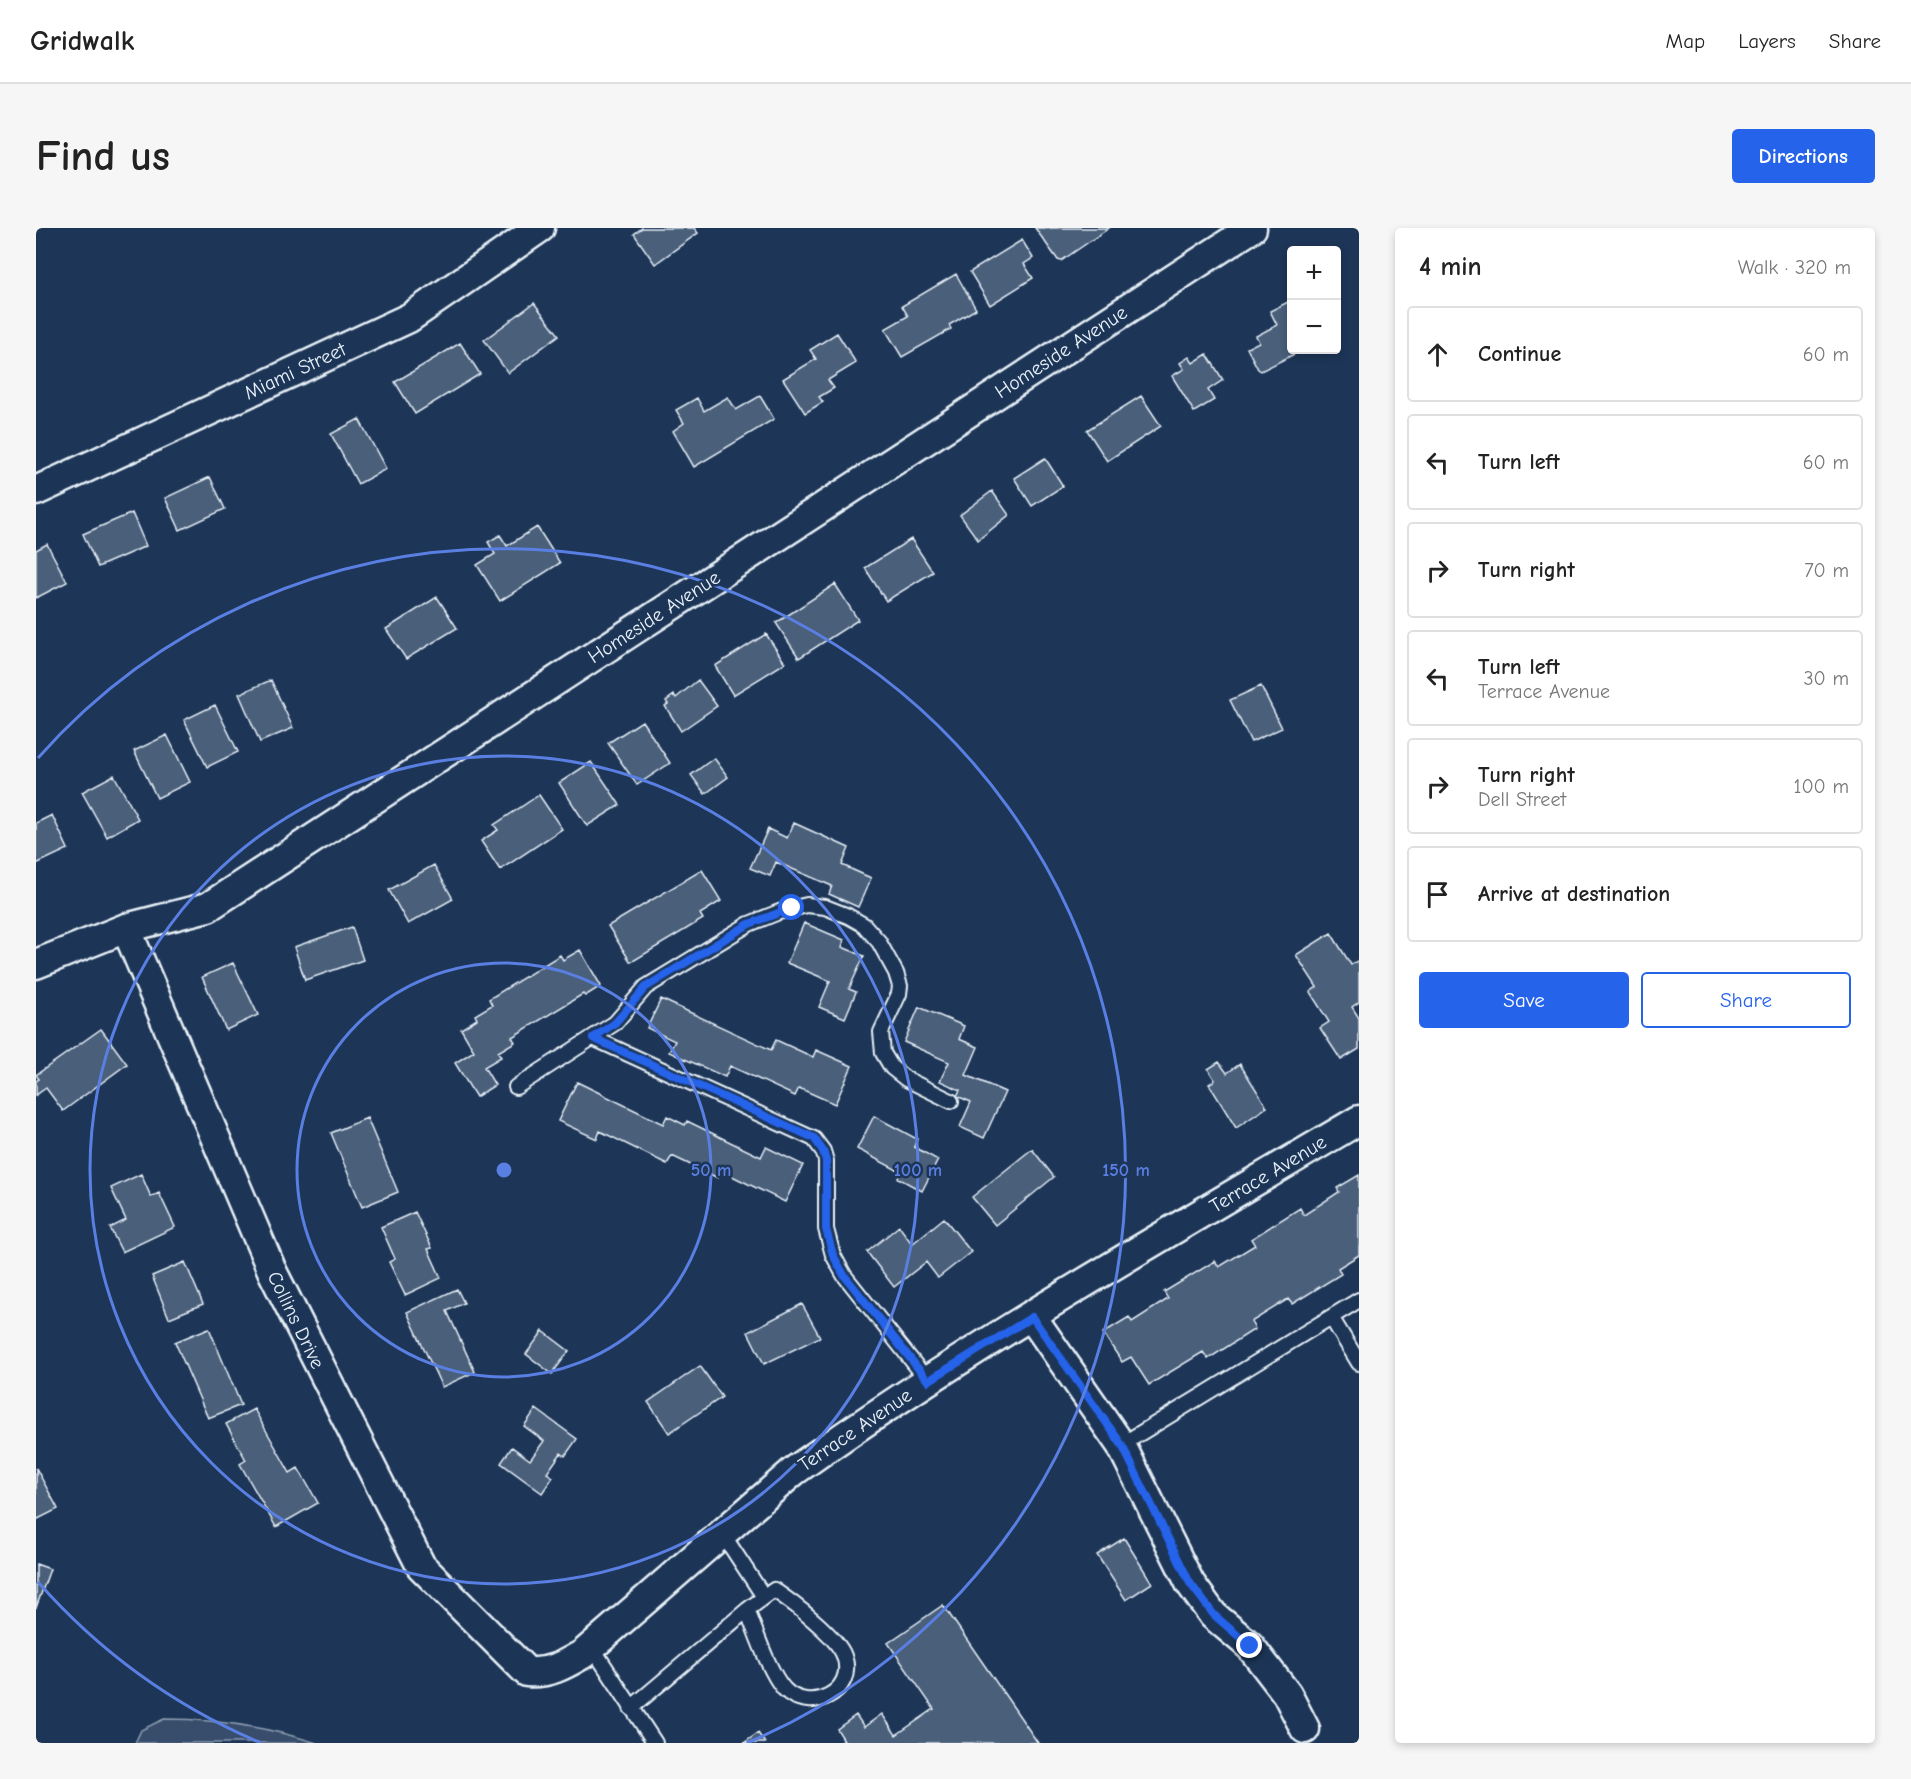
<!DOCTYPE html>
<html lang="en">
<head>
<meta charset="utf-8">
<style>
  :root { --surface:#fff; --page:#f6f6f6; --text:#222; --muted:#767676; --line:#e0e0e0; --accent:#2563eb }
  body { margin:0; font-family:"Comic Neue",sans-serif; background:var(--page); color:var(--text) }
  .controls { position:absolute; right:18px; top:18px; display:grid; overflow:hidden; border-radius:6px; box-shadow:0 3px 9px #0003 }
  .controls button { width:54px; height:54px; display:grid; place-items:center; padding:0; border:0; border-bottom:2px solid var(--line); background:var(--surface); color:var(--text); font:30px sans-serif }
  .stop { position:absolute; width:18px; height:18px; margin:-14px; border:4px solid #2563eb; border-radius:50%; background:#fff }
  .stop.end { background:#2563eb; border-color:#fff; box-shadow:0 2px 6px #0008 }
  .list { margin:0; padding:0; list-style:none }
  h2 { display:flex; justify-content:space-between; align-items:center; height:78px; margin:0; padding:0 24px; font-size:26px }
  h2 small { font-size:20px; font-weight:400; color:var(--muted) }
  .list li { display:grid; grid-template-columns:39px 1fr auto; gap:18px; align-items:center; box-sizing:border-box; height:96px; margin:0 12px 12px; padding:0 12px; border:2px solid var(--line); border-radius:6px }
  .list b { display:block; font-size:22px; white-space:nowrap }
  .list p { margin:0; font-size:20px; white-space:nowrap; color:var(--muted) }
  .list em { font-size:20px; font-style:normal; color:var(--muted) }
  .actions { display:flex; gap:12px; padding:18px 24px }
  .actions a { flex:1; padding:14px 0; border:2px solid var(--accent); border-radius:6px; text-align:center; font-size:21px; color:var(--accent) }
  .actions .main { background:var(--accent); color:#fff }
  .icon { flex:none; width:33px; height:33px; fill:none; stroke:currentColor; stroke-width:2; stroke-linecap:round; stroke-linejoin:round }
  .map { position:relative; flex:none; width:1323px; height:1515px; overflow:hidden; border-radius:6px }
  header { display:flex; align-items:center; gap:36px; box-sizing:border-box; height:84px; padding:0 30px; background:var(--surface); border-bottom:2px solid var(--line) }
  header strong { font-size:28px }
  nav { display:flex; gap:33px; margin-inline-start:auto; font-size:21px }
  .intro { display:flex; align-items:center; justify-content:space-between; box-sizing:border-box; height:144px; padding:0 36px }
  h1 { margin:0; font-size:42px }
  .button { padding:15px 27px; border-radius:6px; background:var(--accent); color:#fff; font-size:21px; font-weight:700 }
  main { display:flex; gap:36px; padding:0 36px }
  aside { flex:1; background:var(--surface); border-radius:6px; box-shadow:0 3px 9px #0003 }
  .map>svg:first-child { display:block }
</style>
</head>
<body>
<header>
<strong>Gridwalk</strong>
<nav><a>Map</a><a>Layers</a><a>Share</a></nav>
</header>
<div class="intro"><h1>Find us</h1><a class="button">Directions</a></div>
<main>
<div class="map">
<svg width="1323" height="1515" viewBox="0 0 1323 1515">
  <rect width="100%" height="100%" fill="#1d3557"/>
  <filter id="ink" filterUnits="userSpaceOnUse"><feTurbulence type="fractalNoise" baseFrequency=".0167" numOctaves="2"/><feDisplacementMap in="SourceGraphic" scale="12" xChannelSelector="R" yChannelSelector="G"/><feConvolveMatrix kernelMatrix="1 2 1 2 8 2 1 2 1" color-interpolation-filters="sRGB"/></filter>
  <g filter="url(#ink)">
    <path fill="#374d6c" stroke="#909fb2" stroke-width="1.5" d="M128,1491C181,1491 231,1499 281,1515H99L105,1502Z"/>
    <path fill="#495e7a" stroke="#e8f1f8" stroke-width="1.5" d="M606,0H658L662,5L619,36L598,6Z
      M999,0H1073L1025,33L1022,32Z
      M986,12L997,30L988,36L997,50L954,77L934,44Z
      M920,46L940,81L913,97L915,101L866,129L849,101L872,88L866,78Z
      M1256,72V122H1266L1225,143L1222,141L1211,120L1223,114L1220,108L1241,97L1234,83Z
      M498,75L523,107L472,145L448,112Z
      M801,105L820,135L792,152L798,160L783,169L787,174L769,185L747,151L780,131L774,122Z
      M424,115L444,146L379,186L359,154Z
      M1171,126L1187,152L1172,162L1178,172L1158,184L1136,148L1148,141L1144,135L1153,129L1157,135Z
      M724,168L738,191L658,239L637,203L648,195L640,182L661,170L668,183L692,169L700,182Z
      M1105,168L1125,198L1071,233L1051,202Z
      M323,191L350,241L322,256L295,206Z
      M1009,230L1027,258L996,278L978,250Z
      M174,249L189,281L144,302L129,270Z
      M956,263L973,287L942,312L924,287Z
      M96,285L110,318L62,339L47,306Z
      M501,299L524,335L464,373L441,337L459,326L452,314L464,307L471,318Z
      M875,311L897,344L850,373L829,340Z
      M11,316L31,354L0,370V322Z
      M799,356L822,392L763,430L740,395Z
      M401,369L421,400L370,431L350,401Z
      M730,406L749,435L697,467L679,438Z
      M235,452L257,500L224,514L203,466Z
      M662,452L681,478L645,503L629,478L632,476L630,473L638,467L640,470Z
      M1225,458L1246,500L1215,514L1194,472Z
      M179,477L202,524L171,539L148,492Z
      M606,493L634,535L601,557L572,515Z
      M131,507L154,554L121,570L98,523Z
      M678,530L692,549L669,566L655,547Z
      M555,534L584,577L551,598L523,555Z
      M78,547L102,591L71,609L46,564Z
      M503,567L526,601L464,642L445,613L462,602L458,597Z
      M16,587L32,621L0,636V595Z
      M758,595L813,620L806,637L835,650L822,679L793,666L796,658L740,634L734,648L714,640L732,601L751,610Z
      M398,637L417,671L372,696L353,662Z
      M666,642L685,673L664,686L667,691L597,733H594L572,698Z
      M768,695L808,712L806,719L828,728L813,761L820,764L809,790L783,779L794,753L751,735Z
      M316,699L327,732L269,752L258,719Z
      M1295,705L1315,737L1321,733L1323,736V774L1316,779L1323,790V821L1305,832L1284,800L1293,794L1274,764L1281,759L1260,727Z
      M544,722L565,758L549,768L547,766L476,809L479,814L462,824L465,829L448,839L459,857L440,869L419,835L438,823L425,801L441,791L439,787L456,777L453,771L524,727L527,732Z
      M197,735L222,787L190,802L166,749Z
      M625,771L735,822L740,812L777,829L780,822L816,838L799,876L763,860L759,868L694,838L689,849L633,824L639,813L611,800Z
      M883,779L928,798L923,811L942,819L930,847L969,864L948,910L924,899L935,874L921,868L924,862L904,853L913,834L868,814Z
      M65,801L91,836L27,883L10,860L0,867V853L3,851L0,847Z
      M1183,834L1191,845L1204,836L1231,879L1200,900L1173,856L1179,852L1172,841Z
      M541,854L627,896L631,888L649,897L651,893L725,929L730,919L767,937L749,974L686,943L682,950L636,928L631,936L564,903L561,911L522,893Z
      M838,888L881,911L878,919L902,932L886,963L862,950L865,944L821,921Z
      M331,890L362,964L326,979L295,905Z
      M996,921L1018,949L959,997L936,969Z
      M105,946L115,969L123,965L139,999L86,1024L74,1000L90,992L75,960Z
      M1323,947V1027L1302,1040L1305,1046L1256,1076L1252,1071L1215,1094L1219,1101L1172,1131L1167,1124L1113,1157L1095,1129L1086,1134L1067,1105L1093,1089L1096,1094L1132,1071L1128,1064L1179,1033L1183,1039L1219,1017L1215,1011L1264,980L1268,987L1303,964L1301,960Z
      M379,984L396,1020L392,1021L405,1050L369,1067L353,1034L359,1031L345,999Z
      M908,990L935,1024L902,1050L890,1034L858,1059L831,1024L863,998L876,1016Z
      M149,1034L167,1076L133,1090L116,1048Z
      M421,1061L428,1075L411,1083L439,1144L406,1159L371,1084Z
      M766,1076L784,1109L728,1136L712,1104Z
      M173,1100L205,1177L172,1190L139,1114Z
      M507,1103L533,1123L516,1146L490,1126Z
      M664,1138L686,1169L633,1205L612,1174Z
      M218,1181L254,1245L262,1240L282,1275L240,1299L204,1236L210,1232L190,1196Z
      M500,1181L541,1211L529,1228L525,1225L511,1245L517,1249L506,1265L465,1235L476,1219L494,1232L508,1213L488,1198Z
      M0,1240L22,1281L0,1292Z
      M1088,1310L1116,1355L1090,1372L1061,1327Z
      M0,1336L14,1341L0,1380Z
      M907,1377L1002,1515H804L808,1512L801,1501L820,1487L828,1499L846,1486L860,1507L898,1481L852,1415Z
      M722,1505L729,1515H708Z"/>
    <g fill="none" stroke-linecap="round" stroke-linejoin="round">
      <g stroke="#e8f1f8" stroke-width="18">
        <path id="lane" d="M557,810L778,911L787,923L790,933V1001L797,1027L808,1047L892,1153
          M480,859L579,795L610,759L713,696L743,684L771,677L789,679L812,688L828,697L843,714L860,745L864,758L863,766L845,804L847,825L856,840L870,851L915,873
          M1295,1089L1323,1135
          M1085,1217L1323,1072
          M686,1305L728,1369
          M556,1419L619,1515
          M595,1480L711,1382L738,1362C756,1374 801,1408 808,1428C821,1464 773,1487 748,1461C733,1444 720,1404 711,1382"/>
      </g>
      <g stroke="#e8f1f8" stroke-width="33">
        <path id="street" d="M0,263L373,90L504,0
          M90,700L237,1045L385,1338L491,1444C513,1446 528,1437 547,1426L758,1243C938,1115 1133,1005 1323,892
          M0,736L90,700L172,679L1216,0
          M996,1089L1085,1217L1154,1355L1177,1387L1214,1418L1251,1466L1269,1501"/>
      </g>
      <use href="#lane" stroke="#1d3557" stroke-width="14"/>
      <use href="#street" stroke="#1d3557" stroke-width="28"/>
    </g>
  </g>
  <g fill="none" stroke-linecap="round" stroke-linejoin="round" filter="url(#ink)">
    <path stroke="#2563eb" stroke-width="8" d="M756,680L713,696L610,759L579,795L557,810L778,910L787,923L790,933V1001L797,1027L808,1047L892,1153L996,1089L1086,1217L1154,1355L1178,1387L1214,1418"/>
  </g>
  <g fill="none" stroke="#5a7fe2" stroke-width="3">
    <circle cx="468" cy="942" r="207"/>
    <circle cx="468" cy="942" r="414"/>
    <path d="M225 1515A622 622 0 0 1 2 1354M2 530A622 622 0 1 1 711 1515"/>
  </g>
  <g text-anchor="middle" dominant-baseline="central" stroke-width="5" stroke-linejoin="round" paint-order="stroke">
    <g font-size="20" fill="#e8f1f8" stroke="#1d3557">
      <text transform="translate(1025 124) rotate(-33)">Homeside Avenue</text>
      <text transform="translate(259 143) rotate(-25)">Miami Street</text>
      <text transform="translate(618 389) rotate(-33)">Homeside Avenue</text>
      <text transform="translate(1232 946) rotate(-31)">Terrace Avenue</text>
      <text transform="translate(260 1092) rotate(64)">Collins Drive</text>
      <text transform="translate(819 1202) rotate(-34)">Terrace Avenue</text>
    </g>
  </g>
  <circle cx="468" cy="942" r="9" fill="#5a7fe2" stroke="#1d3557" stroke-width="3"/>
  <g font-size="18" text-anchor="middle" font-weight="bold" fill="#5a7fe2" stroke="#1d3557" stroke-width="5" stroke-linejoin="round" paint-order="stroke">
    <text x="675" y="948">50 m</text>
    <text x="882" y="948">100 m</text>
    <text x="1090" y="948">150 m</text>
  </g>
</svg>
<div class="controls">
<button>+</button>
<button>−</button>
</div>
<div class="stop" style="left:756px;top:680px"></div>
<div class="stop end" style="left:1214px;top:1418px"></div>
</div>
<aside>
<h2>4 min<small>Walk · 320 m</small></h2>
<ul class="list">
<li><svg class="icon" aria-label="ahead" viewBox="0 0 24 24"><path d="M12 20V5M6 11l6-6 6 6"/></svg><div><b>Continue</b></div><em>60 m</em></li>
<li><svg class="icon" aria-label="left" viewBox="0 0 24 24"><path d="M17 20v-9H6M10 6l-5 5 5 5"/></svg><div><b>Turn left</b></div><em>60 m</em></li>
<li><svg class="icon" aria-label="right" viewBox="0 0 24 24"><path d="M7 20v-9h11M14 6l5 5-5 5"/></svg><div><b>Turn right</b></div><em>70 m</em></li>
<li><svg class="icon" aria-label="left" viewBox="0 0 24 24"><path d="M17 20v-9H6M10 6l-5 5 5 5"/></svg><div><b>Turn left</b><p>Terrace Avenue</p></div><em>30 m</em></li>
<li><svg class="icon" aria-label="right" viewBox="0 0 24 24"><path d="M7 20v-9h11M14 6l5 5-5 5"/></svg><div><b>Turn right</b><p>Dell Street</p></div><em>100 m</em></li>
<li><svg class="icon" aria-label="arrive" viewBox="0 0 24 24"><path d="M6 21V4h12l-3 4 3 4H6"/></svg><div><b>Arrive at destination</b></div></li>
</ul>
<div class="actions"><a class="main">Save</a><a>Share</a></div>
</aside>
</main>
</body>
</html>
